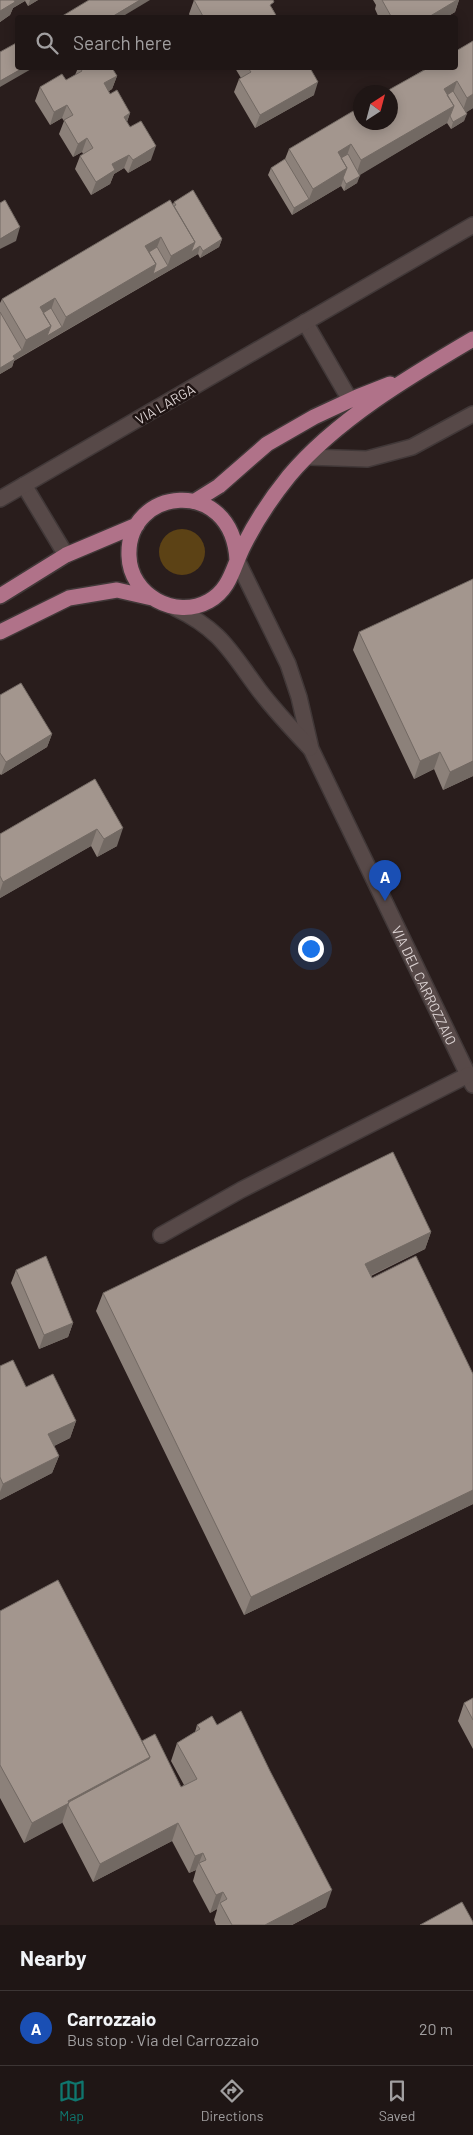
<!DOCTYPE html>
<html lang="en">
<head>
<meta charset="utf-8">
<style>
  :root { --surface:#1f1615; --page:#2c2322; --text:#f1f3f6; --muted:#a19fa0; --line:#3c3534; --accent:#0f766e }
  body { margin:0; font-family:Barlow,sans-serif; background:var(--page); color:var(--text) }
  .compass { position:absolute; left:353px; top:85px; width:45px; height:45px; border-radius:50%; background:var(--surface); box-shadow:0 2px 12px #0003; rotate:36deg }
  .you { position:absolute; left:310px; top:948px; width:18px; height:18px; margin:-12px; border:4px solid #fff; border-radius:50%; background:#1a73e8; box-shadow:0 0 0 8px #1a73e833 }
  .badge { display:grid; place-items:center; width:32px; height:32px; border-radius:50%; background:var(--accent); color:#fff; font-size:16px; font-weight:700 }
  .pin { position:absolute; translate:-50% -41px; filter:drop-shadow(0 1px 2px #0008) }
  .pin::after { content:''; position:absolute; top:26px; width:18px; height:15px; background:inherit; clip-path:polygon(0 0,100% 0,50% 100%) }
  .list { margin:0; padding:0; list-style:none }
  h2 { display:flex; justify-content:space-between; align-items:center; height:65px; margin:0; padding:0 20px; font-size:21px }
  h2 small { font-size:16px; font-weight:400; color:var(--muted) }
  .list li { display:grid; grid-template-columns:32px 1fr auto; gap:15px; align-items:center; box-sizing:border-box; height:75px; padding:0 20px; border-top:1px solid var(--line) }
  .list b { display:block; font-size:19px; white-space:nowrap }
  .list p { margin:0; font-size:16px; white-space:nowrap; color:var(--muted) }
  .list em { font-size:16px; font-style:normal; color:var(--muted) }
  .icon { flex:none; width:28px; height:28px; fill:none; stroke:currentColor; stroke-width:2; stroke-linecap:round; stroke-linejoin:round }
  .map { position:relative; flex:none; width:473px; height:1925px; overflow:hidden }
  .search { position:absolute; background:var(--surface); box-shadow:0 2px 12px #0003; left:15px; right:15px; top:15px; height:55px; display:flex; align-items:center; gap:12px; box-sizing:border-box; padding:0 18px; border-radius:5px; color:var(--muted); font-size:19px }
  .sheet { height:140px; background:var(--surface) }
  nav { display:flex; justify-content:space-around; align-items:center; box-sizing:border-box; height:70px; border-top:1px solid var(--line); background:var(--surface); font-size:14px; color:var(--muted) }
  nav a { display:grid; justify-items:center; gap:2px }
  nav .on { color:var(--accent) }
  .map>svg:first-child { display:block }
</style>
</head>
<body>
<div class="map">
<svg width="473" height="1925" viewBox="0 0 473 1925">
  <rect width="100%" height="100%" fill="#291d1c"/>
  <path fill="#5c4215" d="M159 552a23 23 0 1 1 46 0a23 23 0 1 1-46 0Z"/>
  <g fill="none" stroke-linecap="round" stroke-linejoin="round">
    <g stroke="#413838" stroke-width="18">
      <g id="minor">
        <path d="M305,322L350,400"/>
        <path d="M307,457L367,459L412,447L473,414"/>
        <path d="M24,485L66,555"/>
        <path d="M0,499L473,225"/>
        <path id="s1" d="M237,560L288,664L299,697L311,749L473,1085"/>
        <path d="M175,608C221,630 230,651 259,690C275,711 292,729 310,748"/>
        <path d="M161,1235L241,1190L468,1075"/>
      </g>
    </g>
    <g stroke="#413838" stroke-width="18">
      <path id="major" d="M195,501L219,486L267,444L314,417L357,397L390,384
        M237,560C232,475 126,487 129,556C130,595 175,620 209,601C231,589 233,566 244,545C256,521 272,497 289,476C336,420 410,376 473,339
        M0,596L66,555L137,525
        M0,632L69,598L117,590L152,598"/>
    </g>
    <use href="#minor" stroke="#574948" stroke-width="15"/>
    <use href="#major" stroke="#b07289" stroke-width="15"/>
  </g>
  <path fill="#8c817a" d="M0,0H38L28,6L25,1L13,8L10,15L0,22Z
    M194,0L272,8L277,17L191,18L189,14Z
    M373,0H459L455,12L445,18H379L375,9L376,5Z
    M473,41V108L466,112L464,121L451,129L447,123L359,175L357,183L344,191L341,186L292,215L268,175L271,168L285,159L289,149Z
    M78,68H112L117,76L112,89L109,91L110,94L130,113L127,122L151,160L128,173L124,168L114,174L110,184L91,195L75,169L80,156L83,154L82,152L73,157L59,134L64,121L62,118L50,125L35,101L40,87L66,80L75,75Z
    M235,68H310L314,95L255,128L234,92L239,79L241,78Z
    M174,202L222,239L219,247L200,258L198,254L14,361L12,367L0,374V303L2,299L173,204Z
    M359,632L473,776L443,790L434,769L414,779L353,650Z
    M0,695L52,734L47,747L1,775L0,774Z
    M95,779L117,846L97,857L91,846L0,898V834Z
    M431,1232L425,1249L371,1276L372,1278L473,1374V1504L244,1615L96,1311L103,1293Z
    M16,1270L73,1323L68,1337L39,1349L11,1283Z
    M0,1366L26,1387L76,1421L70,1438L54,1446L59,1456L52,1473L0,1500Z
    M0,1611L142,1741L181,1787L184,1785L171,1761L177,1743L195,1732L197,1725L326,1907L292,1925H216L214,1920L217,1910V1909L210,1913L193,1881L196,1870L189,1873L172,1841L93,1882L62,1822L24,1843L0,1798Z
    M473,1698V1749L458,1721L464,1703Z"/>
  <path fill="#726963" d="M12,0H26L13,8L10,15L0,22V11Z
    M30,0H38L28,6Z
    M140,0H150L120,18H110Z
    M457,0H459L455,12L445,18H427Z
    M23,68H33L0,87V81Z
    M117,76L112,89L99,97L104,83Z
    M457,81L451,99H440L444,89Z
    M318,82L314,95L255,128L260,115Z
    M473,94V108L461,116L467,98Z
    M67,105L62,118L50,125L54,112Z
    M454,106L447,123L355,178L361,160Z
    M130,113L125,127L124,117Z
    M467,114L464,121L451,129L453,122Z
    M87,138L82,152L73,157L78,144Z
    M351,144L345,161L336,167L338,152Z
    M156,146L151,160L128,173L133,160Z
    M129,155L124,168L114,174L110,184L91,195L96,182L112,164Z
    M347,168L341,186L292,215L294,208L309,199L313,189Z
    M360,176L357,183L344,191L346,184Z
    M20,227L16,241L0,249V239Z
    M161,237L154,255L141,256L145,246Z
    M222,239L219,247L200,258L203,251Z
    M195,242L188,260L165,273L171,256Z
    M200,246L198,254L188,260L191,252Z
    M156,264L168,266L165,273L20,357L14,361L12,367L0,374V368L13,356L22,350L26,340L51,326L62,327L66,317Z
    M55,298L49,316L39,321L40,307Z
    M52,734L47,747L1,775L6,762Z
    M440,752L434,769L414,779L420,761Z
    M473,761V776L443,790L450,772Z
    M123,828L117,846L97,857L104,839Z
    M97,829L91,846L0,898V891L3,882Z
    M431,1232L425,1249L359,1281L365,1264Z
    M73,1323L68,1337L39,1349L44,1335Z
    M76,1421L70,1438L42,1452L48,1434Z
    M59,1456L52,1473L0,1500V1492L3,1484Z
    M473,1490V1504L244,1615L251,1597Z
    M150,1757L143,1777L68,1805L62,1823L24,1843L32,1823L68,1801Z
    M178,1823L172,1841L93,1882L100,1864Z
    M203,1853L196,1870L189,1873L195,1856Z
    M332,1890L326,1907L292,1925H265Z
    M223,1892L217,1909L210,1913L216,1895Z"/>
  <path fill="#a3968e" stroke="#726963" d="M0,0H14L15,2L0,11Z
    M89,0H140L110,18H59Z
    M194,0H273L274,2L270,5L277,17L204,18Z
    M382,0H457L427,18H392Z
    M473,41V94L467,98L457,81L444,89L454,106L361,160L351,144L338,152L347,168L313,189L289,149L360,107V122H390V92H385L428,68H456V51Z
    M18,42V68H23L0,81V52Z
    M80,68H112L117,76L104,83L110,94L117,90L130,113L124,117L130,127L141,121L156,146L133,160L129,155L112,164L115,170L96,182L80,156L93,148L87,138L78,144L64,120L73,115L67,105L54,112L40,87L62,74L66,80L82,71Z
    M248,68H310L318,82L260,115L239,79L251,72Z
    M453,91L467,114L453,122L450,116L454,106L447,95Z
    M348,154L360,176L346,184L343,178L347,168L341,158Z
    M285,159L309,199L294,208L271,168Z
    M193,190L222,239L203,251L200,246L191,252L195,242L174,206L176,205L174,202Z
    M5,200L20,227L0,239V203Z
    M170,200L195,242L171,256L161,237L145,246L156,264L66,317L55,298L40,307L51,326L26,340L2,299Z
    M157,247L168,266L153,274L156,264L149,252Z
    M51,308L62,327L47,336L51,326L43,313Z
    M0,312L22,350L13,356L15,359L0,368Z
    M473,579V761L450,772L440,752L420,761L359,632Z
    M21,683L52,734L6,762L0,753V695Z
    M95,779L123,828L104,839L97,829L3,882L0,876V834Z
    M393,1152L431,1232L365,1264L372,1278L416,1256L473,1374V1490L251,1597L103,1293Z
    M46,1256L73,1323L44,1335L16,1270Z
    M13,1360L26,1387L53,1374L76,1421L48,1434L59,1456L3,1484L0,1477V1366Z
    M58,1580L150,1757L68,1801L69,1803L32,1823L0,1765V1611Z
    M473,1698V1720L464,1703Z
    M241,1711L270,1771L332,1890L265,1925H232L220,1903L227,1899L223,1892L216,1895L199,1863L206,1860L203,1853L195,1856L178,1823L100,1864L68,1805L69,1802L149,1759L150,1757L142,1741L155,1734L181,1787L197,1779L177,1743L200,1729L197,1725L212,1716L217,1725Z
    M462,1902L473,1922V1925H420Z"/>
  <g text-anchor="middle" dominant-baseline="central" stroke-width="5" stroke-linejoin="round" paint-order="stroke">
    <g font-size="14" fill="#dbd2d2" stroke="#1f1413">
      <text transform="translate(165 404) rotate(-30)">VIA LARGA</text>
      <text stroke="none"><textPath href="#s1" startOffset="466">VIA DEL CARROZZAIO</textPath></text>
    </g>
  </g>
</svg>
<svg class="compass" viewBox="-18 -18 36 36"><path d="M0-13l5 13h-10z" fill="#e53935"/><path d="M0 13l5-13h-10z" fill="#a19fa0"/></svg>
<div class="you"></div>
<div class="pin badge" style="left:385px;top:901px;background:#1a4fb4">A</div>
<div class="search"><svg class="icon" aria-label="search" viewBox="0 0 24 24"><circle cx="10" cy="10" r="6"/><path d="M15 15l6 6"/></svg>Search here</div>
</div>
<section class="sheet">
<h2>Nearby<small></small></h2>
<ul class="list">
<li><span class="badge" style="background:#1a4fb4">A</span><div><b>Carrozzaio</b><p>Bus stop · Via del Carrozzaio</p></div><em>20 m</em></li>
</ul>
</section>
<nav>
<a class="on"><svg class="icon" aria-label="map" viewBox="0 0 24 24"><path d="M3 6l6-2 6 2 6-2v14l-6 2-6-2-6 2zM9 4v14M15 6v14"/></svg>Map</a>
<a><svg class="icon" aria-label="directions" viewBox="0 0 24 24"><path d="M12 3l9 9-9 9-9-9zM9 14v-3h6M13 9l2 2-2 2"/></svg>Directions</a>
<a><svg class="icon" aria-label="saved" viewBox="0 0 24 24"><path d="M7 4h10v16l-5-4-5 4z"/></svg>Saved</a>
</nav>
</body>
</html>
